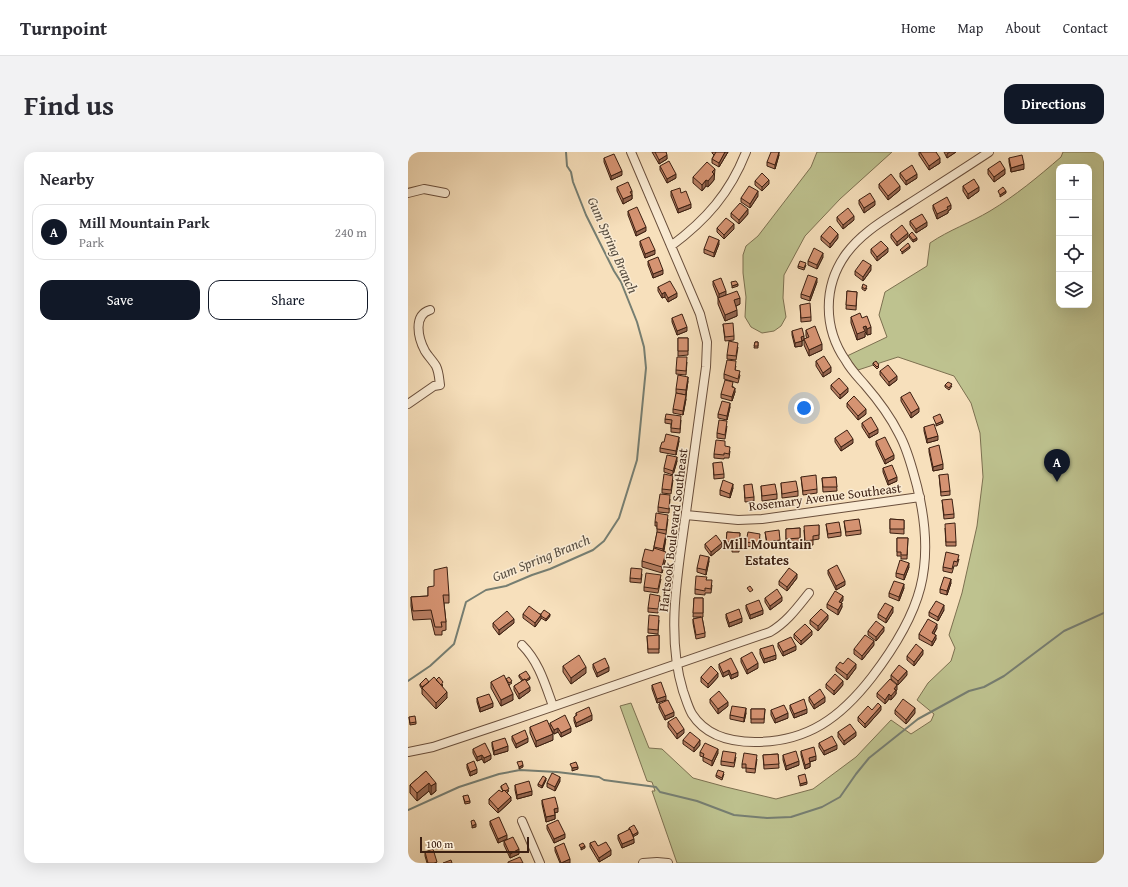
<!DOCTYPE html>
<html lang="en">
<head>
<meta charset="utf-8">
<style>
  :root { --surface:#fff; --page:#f2f2f3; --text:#2b2b33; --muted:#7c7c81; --line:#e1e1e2; --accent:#111827 }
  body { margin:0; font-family:"Gentium Book Plus",serif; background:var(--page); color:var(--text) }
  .controls { position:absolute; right:12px; top:12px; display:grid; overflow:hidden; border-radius:8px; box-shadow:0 4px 16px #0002 }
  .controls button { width:36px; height:36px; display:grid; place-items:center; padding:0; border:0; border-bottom:1px solid var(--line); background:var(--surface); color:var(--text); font:20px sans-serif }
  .scale { position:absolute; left:12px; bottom:10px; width:109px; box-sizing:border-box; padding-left:4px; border:2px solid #3b1f11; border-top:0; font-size:11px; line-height:14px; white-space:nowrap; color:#3b1f11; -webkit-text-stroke:3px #faebd3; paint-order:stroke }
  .you { position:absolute; left:396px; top:256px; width:14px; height:14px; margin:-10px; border:3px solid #fff; border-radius:50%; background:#1a73e8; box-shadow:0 0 0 6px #1a73e833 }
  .badge { display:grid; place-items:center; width:26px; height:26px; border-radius:50%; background:var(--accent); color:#fff; font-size:13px; font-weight:700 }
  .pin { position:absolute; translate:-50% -33px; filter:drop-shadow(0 1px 2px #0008) }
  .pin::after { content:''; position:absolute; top:21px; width:14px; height:12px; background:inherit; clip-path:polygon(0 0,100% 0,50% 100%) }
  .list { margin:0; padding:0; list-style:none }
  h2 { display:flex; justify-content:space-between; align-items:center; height:52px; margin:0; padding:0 16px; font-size:17px }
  h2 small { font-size:13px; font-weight:400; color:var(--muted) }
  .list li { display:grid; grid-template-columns:26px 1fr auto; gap:12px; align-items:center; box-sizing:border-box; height:56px; margin:0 8px 8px; padding:0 8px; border:1px solid var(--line); border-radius:12px }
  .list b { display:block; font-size:15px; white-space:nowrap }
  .list p { margin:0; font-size:13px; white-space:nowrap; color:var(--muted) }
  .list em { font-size:13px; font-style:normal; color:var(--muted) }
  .actions { display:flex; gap:8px; padding:12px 16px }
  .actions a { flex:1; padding:9px 0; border:1px solid var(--accent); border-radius:12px; text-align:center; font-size:14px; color:var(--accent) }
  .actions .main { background:var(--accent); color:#fff }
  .icon { flex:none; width:22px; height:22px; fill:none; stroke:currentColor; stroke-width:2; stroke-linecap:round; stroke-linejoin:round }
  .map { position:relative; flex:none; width:696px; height:711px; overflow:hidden; border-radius:12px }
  header { display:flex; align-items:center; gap:24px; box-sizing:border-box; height:56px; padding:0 20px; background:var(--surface); border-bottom:1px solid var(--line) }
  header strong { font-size:19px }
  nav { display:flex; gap:22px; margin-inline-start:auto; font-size:14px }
  .intro { display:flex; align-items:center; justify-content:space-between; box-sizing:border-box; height:96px; padding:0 24px }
  h1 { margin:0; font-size:28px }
  .button { padding:10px 18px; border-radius:12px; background:var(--accent); color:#fff; font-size:14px; font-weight:700 }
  main { display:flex; gap:24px; padding:0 24px }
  aside { flex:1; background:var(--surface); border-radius:12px; box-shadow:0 4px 16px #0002 }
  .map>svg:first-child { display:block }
</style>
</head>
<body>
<header>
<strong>Turnpoint</strong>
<nav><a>Home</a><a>Map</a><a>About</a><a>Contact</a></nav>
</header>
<div class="intro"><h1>Find us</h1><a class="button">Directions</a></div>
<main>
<aside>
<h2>Nearby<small></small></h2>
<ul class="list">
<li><span class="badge">A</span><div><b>Mill Mountain Park</b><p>Park</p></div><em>240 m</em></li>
</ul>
<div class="actions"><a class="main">Save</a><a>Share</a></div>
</aside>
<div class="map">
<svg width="696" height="711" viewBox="0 0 696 711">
  <rect width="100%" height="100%" fill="#f7e0bc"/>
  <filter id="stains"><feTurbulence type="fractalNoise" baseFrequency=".005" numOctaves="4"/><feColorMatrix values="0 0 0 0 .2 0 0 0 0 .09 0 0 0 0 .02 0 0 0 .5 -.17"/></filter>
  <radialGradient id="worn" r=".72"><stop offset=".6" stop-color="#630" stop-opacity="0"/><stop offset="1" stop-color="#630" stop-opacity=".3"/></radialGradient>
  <path fill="#bec28f" stroke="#7c7050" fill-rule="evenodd" d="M409,0H484L432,47L397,84L376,123L375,146L378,165L373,174L366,179L354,181L343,175L337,165L338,145L335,121V103L338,94L350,84L403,15Z
    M655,0H696V711H269L244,639H247L244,630L239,629L212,554L223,551L241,596L254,597L285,626L318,635L368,647L405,637L448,605L483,568L503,582L523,569L526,562L509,548L520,531L543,509L547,496L541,483L554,441L569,374L575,325L572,281L563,251L546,224L490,205L450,218L439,204L479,185L471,163L477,140L519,114L522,91C541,78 562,71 582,59C607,44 630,25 653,5ZM651,15H681V153H651Z"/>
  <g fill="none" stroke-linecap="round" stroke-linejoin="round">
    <path stroke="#767e72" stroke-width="2" d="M0,529L22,514L46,492L58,450L78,438L98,434L124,423L142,417L185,398L196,389L211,366L229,308L238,216L236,195L229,170L213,130L206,119L178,63L165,30L163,20L159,14L158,0
      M0,658L51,635L91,622L112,618L149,620L191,625L196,628L248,635L252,640L289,649L326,663L359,666L383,665L414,655L432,645L448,622L461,606L510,567L561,539L576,535L596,524L656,479L696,461"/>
    <g stroke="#6a4f3c" stroke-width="10">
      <path id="minor" d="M223,0L292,162L299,190L298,215C292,261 285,307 279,353C271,414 257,480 275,539C278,547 280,555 284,562C298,584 322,590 347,590C400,590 433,565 464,525C513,461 529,414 509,334C504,316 500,298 491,282C482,264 470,248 457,233C450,225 443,218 438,209C415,176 415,134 438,102C454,80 478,67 499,53C527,35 554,18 581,0
        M0,41L16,37L37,41
        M263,94C298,68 322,41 338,0
        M0,252L26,234L32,233C31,226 31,220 28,214C25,209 20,204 17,199C10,186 5,163 22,158
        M278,363L330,368L354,367L512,345
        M114,493C131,510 137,532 145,554
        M0,600L25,595L91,573L362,480C379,470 389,456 401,441
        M114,669L132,711
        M235,711L249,710L260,711"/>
    </g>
    <use href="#minor" stroke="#faebd3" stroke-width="8"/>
  </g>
  <path fill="#b77e62" stroke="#3b1f11" d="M244,0H258L259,7L251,12Z
    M304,0H320L311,15L304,11V7L306,3L304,1Z
    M511,0H528L532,11L521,18L511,3Z
    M536,0H548L539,6Z
    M371,3L367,17L359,14V10Z
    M196,6L214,23L203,28L196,10Z
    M601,6L616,17L603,20L601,10Z
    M252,14L268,26L259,31L252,18Z
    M580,17L597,22L586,30L580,22Z
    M492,21L509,26L498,33L492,25Z
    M307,23L306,24V28L300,35L298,34L294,39L285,31V25Z
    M347,29L361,32L354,39L347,33Z
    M471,32L492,38L480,48L471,36Z
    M555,34L571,39L560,47L555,39Z
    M209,35L224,39V47L215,52L209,39Z
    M263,39L273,41L283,56L270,61L263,44Z
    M350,44L342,56L333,50V46Z
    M451,48L467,53L456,61L451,52Z
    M525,53L543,57L540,59V61L529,67L525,57Z
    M220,59L238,79L228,84L220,63Z
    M323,61L340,62L331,72L323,65Z
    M429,65L446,68L435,77L429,69Z
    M502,69L519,74L508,81L502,73Z
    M309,76L326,77L316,87L309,80Z
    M483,82L500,85L489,94L483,86Z
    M501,83L509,88L505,90L501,85Z
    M413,84L430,86L422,96L413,88Z
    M232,89L247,102L237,106L232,93Z
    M311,92L306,105L296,101V97Z
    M463,97L480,100L469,109L463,101Z
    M415,105L409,117L400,113V109Z
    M240,109L255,122L245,126L240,113Z
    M398,113L396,118L390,116V114Z
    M463,118L455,129L447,123V119Z
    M305,129L318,143L332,152L328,154L329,164L317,169L310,152V146L305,133Z
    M409,130L402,149L393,146V142Z
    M250,135L269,145L260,150L257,145L254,146L250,139Z
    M454,135L459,136L457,139L454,137Z
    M439,139L449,140L448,158L438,157Z
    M392,153L403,165V169L393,170Z
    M443,165L454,166L463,182L459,183L458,180L457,181V185L449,188L443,171Z
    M264,166L279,179L269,183L264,170Z
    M315,172L326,184V188L317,189Z
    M398,178L414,198L401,204L396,193V187L399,186L398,184Z
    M384,179L396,188L394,189V194L387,195L384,183Z
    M270,186H280V203L270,204Z
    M347,190H350V196H346Z
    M330,195L328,208L319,207V203Z
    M408,209L423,220L415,225L408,214Z
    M279,210L278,223L268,222V218Z
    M465,211L471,215L469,217L465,213Z
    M328,214L327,218L332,223L330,231L316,227V222Z
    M472,219L489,228L481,234L472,223Z
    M280,229L278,243L268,241V237Z
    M423,233L440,240L432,247L423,237Z
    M537,233L544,234L541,238L537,235Z
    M325,234V235L327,240L324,249L313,246V242Z
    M493,245L511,260L503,266L493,249Z
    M278,247L275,263L265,261V257Z
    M439,251L458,262L450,268L439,255Z
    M322,255L319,268L310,266V262Z
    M257,267L273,268L272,281L263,280V272L257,271Z
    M454,271L470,281L461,286L454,275Z
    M319,274L317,287L309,286V281Z
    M516,275L530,288L519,291L516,279Z
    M427,286L445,291L433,299L427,290Z
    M271,289L268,303L252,300V296L256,290Z
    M468,289L486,307L477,312L468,293Z
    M317,295L322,299L321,306H316V307L306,306V302Z
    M521,296L535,317L525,319L521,300Z
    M269,309L265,323L256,320V316Z
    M305,311L316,322V326L306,327Z
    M475,316L489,329L480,333L475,320Z
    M531,323L542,339V343L533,344Z
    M393,325L409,337V341L395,343Z
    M428,325L429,339L415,340L414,326Z
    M265,328L263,342L254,341V337Z
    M373,331L390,339V344L374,346Z
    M336,333L346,345V349L337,350Z
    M353,334L369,342V347L354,349Z
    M325,336L322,346L312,343V338Z
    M262,347L261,361L250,360V355Z
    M534,348L546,362V366L536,367Z
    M260,367L258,382V386L256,399L258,406L254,421L234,415V409L245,399L249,381V374H247V370Z
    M482,367L496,368V382L482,381Z
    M436,369L453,378V382L438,384Z
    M418,372L433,380V384L420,386Z
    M411,373V387L405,388V393H397L396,378Z
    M392,376V390L378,391V377Z
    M537,376L548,390V394H538Z
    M319,380L332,381L331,400H324V394H318Z
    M357,380L372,388V392L359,394Z
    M352,386L351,396L338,394V390Z
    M489,386H500L499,407H493V404H489Z
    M297,392L314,395L303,404L297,396Z
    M551,407L549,414H546L544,421L535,419V415Z
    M301,409L298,423L289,420V416Z
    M501,415L496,428L488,425V421Z
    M420,418L437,433L428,438L420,422Z
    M234,422L233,431L222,430V426Z
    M389,426L379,439L371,433V429Z
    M253,427L250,441L236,439V435Z
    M543,431L539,443L532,441V437Z
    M304,433L303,441H297V443L287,442V437Z
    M20,435L41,443V451H36L38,470V478L34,479V483H27L23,467L5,468L3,454V445L20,444Z
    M496,436L491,449L481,445V441Z
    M286,446H295V465H294L297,481V485L288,487L285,471V467L293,465H285Z
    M357,446L374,449L362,458L357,450Z
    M252,448L250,461L240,460V456Z
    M435,448L433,451L434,455L430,463L419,456V452Z
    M338,453L355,462L342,467L338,457Z
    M536,458L530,469L521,464V460Z
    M485,460L478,471L470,466V462Z
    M115,462H133L142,464L138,469L133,466L127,475L115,466Z
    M318,462L334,470L321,475L318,466Z
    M420,467L410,479L402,472V468Z
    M251,468L250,482L240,481V477Z
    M85,471H106L91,483L85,475Z
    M529,476L526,482L528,487L524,494L511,487V482Z
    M460,479H476L468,489L460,483Z
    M386,482L404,483L393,493L386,486Z
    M251,483V501H240L239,484Z
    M370,491L388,498L375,504L370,495Z
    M466,493L454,508L446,502V497Z
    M352,497L368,507L356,511L352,502Z
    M515,502L506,514L499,508V504Z
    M333,506L350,516L339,522L333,510Z
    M185,512L201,519L189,525L185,516Z
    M311,512L330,524L323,527L321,522L315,525L311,516Z
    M435,512L448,516L439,528L428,519V515Z
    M155,514L178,521L163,532L155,520Z
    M111,523L122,527L118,529L122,539L111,547L106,538V534L114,529L111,525Z
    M483,523H499L490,533L483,527Z
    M293,525H310L300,536L293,530Z
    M28,528L35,533L34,534L39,546L28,557L14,542V537L12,534V532Z
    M98,528L104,531L101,533L105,548L93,554L83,536V530Z
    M418,532L435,533L426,543L418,536Z
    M244,533L258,548L249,551L244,537Z
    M489,538L488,539V542L483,548L481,547L477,552L469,545V541Z
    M401,545L417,550L406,557L401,549Z
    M69,546L85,555L72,560L69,550Z
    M302,547L320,554L310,562L302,551Z
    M251,552L266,564L257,568L251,556Z
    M382,553L399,561L386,566L382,557Z
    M343,557H357L356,571H343Z
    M363,558L380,566L367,571L363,563Z
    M464,558H473L457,576L450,569V565Z
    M487,558L507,561L498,572L487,562Z
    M168,561L184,568L168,575L166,569V565L168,564Z
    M338,561L336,570L322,567V563Z
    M1,565L8,570V572L2,573Z
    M260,570L276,581L269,587L260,575Z
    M142,571L163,580L153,585L150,580L146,582L142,575Z
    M122,575L145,588L128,595L122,581Z
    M430,580L448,584L436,593L430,585Z
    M104,584L120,590L108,596L104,588Z
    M275,588L292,593L286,600L275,592Z
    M84,590L100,599L86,603L84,594Z
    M411,591L429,597L416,603L411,595Z
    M65,597L83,607L76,611L74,607L69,609L65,601Z
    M393,599L408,608L402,610V615L397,617L393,603Z
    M292,600L310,601L304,614L295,609V605L292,604Z
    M370,602L371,616L356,617L355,603Z
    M375,603L391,613L378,618L375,608Z
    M328,605L326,615L313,613V609Z
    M349,607L347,621L338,620V616H334V612Z
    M59,612L69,621L62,624L59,616Z
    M18,619L28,639L23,643L21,639L9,649L2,641V633Z
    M316,622L314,628L308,625V623Z
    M138,628L134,636L130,634V632Z
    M152,629L147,639L139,635V631Z
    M107,633L124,643L109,647L107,638Z
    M93,634L101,639L99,640L103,649L90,661L81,652V647L95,639L93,636Z
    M55,644L62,649V651L57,652Z
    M134,648L150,660H147V667L138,670L134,652Z
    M82,669L99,687L90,691L82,673Z
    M139,673L157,686L146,691L139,677Z
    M221,676L230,682L225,684L226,691L214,696L210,687V683L221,678Z
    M96,689L111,702L102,706L96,693Z
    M182,691L190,694L203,703L191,710L182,695Z
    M147,695L162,711H152L147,699Z
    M17,700L29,711H19L17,704Z"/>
  <path fill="#956750" stroke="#3b1f11" d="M317,0H320L311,15V11Z
    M371,0V3L367,17V13Z
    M542,0H548L539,6V2Z
    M259,3V7L251,12V8Z
    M532,6V11L521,18V14Z
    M616,12V17L603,20V16Z
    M307,17L306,28L300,35V29L304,20Z
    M597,17V22L586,30V25Z
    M214,19V23L203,28V24Z
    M268,22V26L259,31V27Z
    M509,22V26L498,33V29Z
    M298,28V34L294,39V33Z
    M361,28V32L354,39V35Z
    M492,34V38L480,48V44Z
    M571,35V39L560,47V42Z
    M350,39V44L342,56V52Z
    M598,39V41L592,45V43Z
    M224,43V47L215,52V47Z
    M467,49V53L456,61V56Z
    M283,52V56L270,61V57Z
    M543,53V57L540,59V61L529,67V62L539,55Z
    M340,57V62L331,72V68Z
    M446,64V68L435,77V73Z
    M519,70V74L508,81V77Z
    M326,72V77L316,87V83Z
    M238,75V79L228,84V80Z
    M500,81V85L489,94V90Z
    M430,82V86L422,96V92Z
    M509,86V88L505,90V88Z
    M311,88V92L306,105V101Z
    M502,94V96L494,102V100Z
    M480,96V100L469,109V105Z
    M247,98V102L237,106V102Z
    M415,101V105L409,117V113Z
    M463,113V118L455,129V125Z
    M255,118V122L245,126V122Z
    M409,126V130L402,149V145Z
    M330,132V134L324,136V134Z
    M318,139V143L311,146V142Z
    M257,140V145L254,146V142Z
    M269,141V145L260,150V146Z
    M332,146V152L326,155V148Z
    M329,158V164L317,169V163Z
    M458,174V180L457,181V185L449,188V182L455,175Z
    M279,175V179L269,183V179Z
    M463,175V182L459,183V177Z
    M396,184V188L393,189V185Z
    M394,189V194L387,195V191Z
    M414,192V198L401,204V198Z
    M423,215V220L415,225V221Z
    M489,224V228L481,234V230Z
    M280,225V229L278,243V238Z
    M327,236V240L324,249V245Z
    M440,236V240L432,247V243Z
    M278,243V247L275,263V259Z
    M322,251V255L319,268V264Z
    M511,256V260L503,266V261Z
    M458,257V262L450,268V264Z
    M535,269V271L528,274V272Z
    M470,277V281L461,286V282Z
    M530,284V288L519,291V287Z
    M271,285V289L268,303V299Z
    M445,287V291L433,299V295Z
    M486,303V307L477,312V308Z
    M269,305V309L265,323V319Z
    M535,312V317L525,319V315Z
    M489,325V329L480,333V329Z
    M325,332V336L322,346V342Z
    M258,382V386L255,401V397Z
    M314,391V395L303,404V400Z
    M258,400V406L254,421V415Z
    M301,405V409L298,423V418Z
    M501,411V415L496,428V423Z
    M389,422V426L379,439V435Z
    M543,427V431L539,443V439Z
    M437,429V433L428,438V434Z
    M496,432V436L491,449V445Z
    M435,444V448L431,454V450Z
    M374,445V449L362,458V454Z
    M434,451V455L430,463V458Z
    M536,453V458L530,469V465Z
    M485,455V460L478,471V467Z
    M355,458V462L342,467V463Z
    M142,462V464L138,469V467Z
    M133,463V467L127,475V471Z
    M420,463V467L410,479V474Z
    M334,466V470L321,475V471Z
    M106,467V471L91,483V478Z
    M529,472V476L524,485V481Z
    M476,475V479L468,489V485Z
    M404,479V483L393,493V489Z
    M528,483V487L524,494V490Z
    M466,489V493L454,508V504Z
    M388,494V498L375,504V500Z
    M515,498V502L506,514V510Z
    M368,503V507L356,511V507Z
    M350,511V516L339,522V518Z
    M448,512V516L439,528V523Z
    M178,515V521L163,532V526Z
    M201,515V519L189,525V521Z
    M321,518V522L315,525V521Z
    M499,519V523L490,533V529Z
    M330,520V524L323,527V523Z
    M310,521V525L300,536V532Z
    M122,525V527L115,531V529Z
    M435,529V533L426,543V539Z
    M489,533V538L488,539V542L483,548V544L486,537Z
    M122,535V539L111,547V542Z
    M39,540V546L28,557V551Z
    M105,542V548L93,554V548Z
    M481,542V547L477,552V548Z
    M258,544V548L249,551V547Z
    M417,545V550L406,557V553Z
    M320,550V554L310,562V557Z
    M85,551V555L72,560V556Z
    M473,554V558L457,576V572Z
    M338,556V561L336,570V566Z
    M507,556V561L498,572V568Z
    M399,557V561L386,566V562Z
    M266,560V564L257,568V564Z
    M380,561V566L367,571V567Z
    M184,563V568L168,575V571Z
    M150,576V580L146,582V578Z
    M163,576V580L153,585V581Z
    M276,577V581L269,587V582Z
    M448,580V584L436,593V589Z
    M145,582V588L128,595V589Z
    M120,586V590L108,596V592Z
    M292,588V593L286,600V596Z
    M429,593V597L416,603V599Z
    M100,594V599L86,603V599Z
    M310,597V601L304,614V609Z
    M74,603V607L69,609V605Z
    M83,603V607L76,611V606Z
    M408,604V608L401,610V606Z
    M391,609V613L378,618V614Z
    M402,611V615L397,617V613Z
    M115,613V615L111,617V615Z
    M170,615V617L164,619V616Z
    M69,617V621L62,624V620Z
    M152,625V629L147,639V635Z
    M138,626V628L134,636V634Z
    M399,630V632L392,634V632Z
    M21,631V639L9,649V641Z
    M28,631V639L23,643V634Z
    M124,639V643L109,647V643Z
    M103,645V649L90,661V657Z
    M150,656V660L146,661V657Z
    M147,663V667L138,670V665Z
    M68,672V675L64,676V674Z
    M230,680V682L225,685V683Z
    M157,682V686L146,691V687Z
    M99,683V687L90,691V687Z
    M226,687V691L214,696V692Z
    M177,694V696L173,698V696Z
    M111,697V702L102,706V702Z
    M203,698V703L191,710V706Z
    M162,707V711H153Z"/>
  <path fill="#d59372" stroke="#3b1f11" d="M247,0H258L259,3L251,8Z
    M308,0H317L311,11L304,7Z
    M363,0H371L367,13L359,10Z
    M512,0H528L532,6L521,14Z
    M206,2L214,19L203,24L196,6Z
    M614,3L616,12L603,16L601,6Z
    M261,9L268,22L259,27L252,14Z
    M592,9L597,17L586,25L580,17Z
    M299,10L307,17L304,20L306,22L300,29L298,28L294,33L285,25Z
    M504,13L509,22L498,29L492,21Z
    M354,21L361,28L354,35L347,29Z
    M483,22L492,34L480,44L471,32Z
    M566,27L571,35L560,42L555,34Z
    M220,30L224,39L222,40L224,43L215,47L209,35Z
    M341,34L350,39L342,52L333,46Z
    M595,35L598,39L592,43L590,39Z
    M272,36L273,41L278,39L283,52L270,57L263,39Z
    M462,41L467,49L456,56L451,48Z
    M539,45L543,53L539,55L540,57L529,62L525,53Z
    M332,51L340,57L331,68L323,61Z
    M229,55L238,75L228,80L220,59Z
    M440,56L446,64L435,73L429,65Z
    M514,62L519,70L508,77L502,69Z
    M318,66L326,72L316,83L309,76Z
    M494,73L500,81L489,90L483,82Z
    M422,74L430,82L422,92L413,84Z
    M504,80L509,86L505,88L501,83Z
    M301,84L311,88L306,101L296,97Z
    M241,85L247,98L237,102L232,89Z
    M473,89L480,96L469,105L463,97Z
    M500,91L502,94L494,100L492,98Z
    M406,96L415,101L409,113L400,109Z
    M250,105L255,118L245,122L240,109Z
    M455,108L463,113L455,125L447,119Z
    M392,109L398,111L396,116L390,114Z
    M400,123L409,126L402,145L393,142Z
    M313,126L318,139L311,142L305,129Z
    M262,129L269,141L260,146L257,140L254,142L250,135Z
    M328,129L330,132L324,134L323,130Z
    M455,132L459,134L457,137L454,135Z
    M329,139L332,146L326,148L329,158L317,163L310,146Z
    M439,139L449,140L448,154L438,153Z
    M402,151L403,165L393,166L392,153Z
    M452,161L454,166L459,164L463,175L459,177L458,174L455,175L457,179L449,182L443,165Z
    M274,162L279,175L269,179L264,166Z
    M325,171L326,184L317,185L315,172Z
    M407,174L414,192L401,198L396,187L401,185L398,178Z
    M394,176L396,184L393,185L394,189L387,191L384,179Z
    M270,186H280V199H270Z
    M321,189L330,191L328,204L319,203Z
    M347,190H350V194H346Z
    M416,204L423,215L415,221L408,209Z
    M269,205H279L278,219L268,218Z
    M319,208L328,209L327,218L332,219L330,227L316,222Z
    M468,209L471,213L469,215L465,211Z
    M480,213L489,224L481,230L472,219Z
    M270,223L280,225L278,238L268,237Z
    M431,226L440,236L432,243L423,233Z
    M317,228L325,230L324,235L327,236L324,245L313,242Z
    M540,230L544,232L541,236L537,233Z
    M502,240L511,256L503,261L493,245Z
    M268,241L278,243L275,259L265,257Z
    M446,244L458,257L450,264L439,251Z
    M314,249L322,251L319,264L310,262Z
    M258,262L273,264L272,277L263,276L264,268L257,267Z
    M532,262L535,269L528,272L525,265Z
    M463,265L470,277L461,282L454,271Z
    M311,268L319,269L317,283L309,281Z
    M526,272L530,284L519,287L516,275Z
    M439,278L445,287L433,295L427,286Z
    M258,282L271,285L268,299L252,296L254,290H256Z
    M477,285L486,303L477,308L468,289Z
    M308,288L317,289V294L322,295L321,302L316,301V303L306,302Z
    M531,293L535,312L525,315L521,296Z
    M259,303L269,305L265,319L256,316Z
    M314,310L316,322L306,323L305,311Z
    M484,313L489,325L480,329L475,316Z
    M256,322L265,324L263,338L254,337Z
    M540,322L542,339L533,340L531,323Z
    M408,323L409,337L395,339L393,325Z
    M428,325L429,335H415L414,326Z
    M315,328L325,332L322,342L312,338Z
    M388,329L390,339L374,342L373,331Z
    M344,332L346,345L337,346L336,333Z
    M367,332L369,342L354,344L353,334Z
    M252,342L262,343L261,357L250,355Z
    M544,347L546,362L536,363L534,348Z
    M248,361L260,363L258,378L249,377V370H247Z
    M451,367L453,378L438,380L436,369Z
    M482,367L496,368V377H482Z
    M431,370L433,380L420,382L418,372Z
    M547,371L548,390H538L537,372Z
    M411,373V383L405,384V388L397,389L396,374Z
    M392,376V386L378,387V377Z
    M371,378L372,388L359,390L357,380Z
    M249,380L258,382L255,397L246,395Z
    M319,380L332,381L331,396L324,395V390H318Z
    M340,380L352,382L351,392L338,390Z
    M308,383L314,391L303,400L297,392Z
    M489,386H500L499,403H493V400H489Z
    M246,396L258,400L254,415L234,409L237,397L245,399Z
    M538,400L551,403L549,410L546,409L544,417L535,415Z
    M292,403L301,405L298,418L289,416Z
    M492,408L501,411L496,423L488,421Z
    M429,413L437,429L428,434L420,418Z
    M39,415L41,443H35L38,470H33L34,475H27L23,458L5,459L3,445L20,444V435L26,434V418Z
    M223,416L234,417L233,427L222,426Z
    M381,416L389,422L379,435L371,429Z
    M238,421L253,423L250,437L236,435Z
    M288,424L299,425L298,428H304L303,437L297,436V439L287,437Z
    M536,425L543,427L539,439L532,437Z
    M486,429L496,432L491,445L481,441Z
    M342,434L345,438L342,440L339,436Z
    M369,437L374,445L362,454L357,446Z
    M427,439L435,444L431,450L434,451L430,458L419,452Z
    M242,442L252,444L250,457L240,456Z
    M286,446H295V461H285Z
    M351,448L355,458L342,463L338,453Z
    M528,449L536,453L530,465L521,460Z
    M477,451L485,455L478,467L470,462Z
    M121,454L133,463L127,471L115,462Z
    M331,457L334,466L321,471L318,462Z
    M413,457L420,463L410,474L402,468Z
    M136,458L142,462L138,467L133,464V462Z
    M99,459L106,467L91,478L85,471Z
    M241,463L251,464L250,478L240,477Z
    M294,465L297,481L288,483L285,467Z
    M520,467L529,472L524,481L528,483L524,490L511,482Z
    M468,469L476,475L468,485L460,479Z
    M397,472L404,479L393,489L386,482Z
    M251,483V497H240L239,484Z
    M457,483L466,489L454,504L446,497Z
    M383,485L388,494L375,500L370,491Z
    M508,492L515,498L506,510L499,504Z
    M365,493L368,503L356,507L352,497Z
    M344,500L350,511L339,518L333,506Z
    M171,503L178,515L163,526L155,514Z
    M197,506L201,515L189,521L185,512Z
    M323,506L330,520L323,523L321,518L315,521L311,512Z
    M440,506L448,512L439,523L428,515L432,510L435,512Z
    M491,513L499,519L490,529L483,523Z
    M303,514L310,521L300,532L293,525Z
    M118,519L122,525L118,528L117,527L115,528L111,523Z
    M427,522L435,529L426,539L418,532Z
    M96,523L105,542L93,548L83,530Z
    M26,525L39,540L28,551L14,536Z
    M31,525L35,530L33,533L28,528Z
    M101,525L104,529L101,531L98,527Z
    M18,526L21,530L14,535L12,532Z
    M117,527L122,535L111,542L106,534Z
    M482,527L489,533L486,537L488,538L483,544L481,542L477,548L469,541Z
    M253,530L258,544L249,547L244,533Z
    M412,537L417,545L406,553L401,545Z
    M311,539L320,550L310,557L302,547Z
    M81,542L85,551L72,556L69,546Z
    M396,547L399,557L386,562L382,553Z
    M495,547L507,556L498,568L487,558Z
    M260,548L266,560L257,564L251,552Z
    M470,551L473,554L457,572L450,565L460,554L464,558Z
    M376,553L380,561L367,567L363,558Z
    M324,554L338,556L336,566L322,563Z
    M181,555L184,563L168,571L166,565L169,563L168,561Z
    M343,557H357L356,567H343Z
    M157,563L163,576L153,581L150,576L146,578L142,571Z
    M7,564L8,570L2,571L1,565Z
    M268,565L276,577L269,582L260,570Z
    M139,568L145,582L128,589L122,575Z
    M442,572L448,580L436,589L430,580Z
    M117,578L120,586L108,592L104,584Z
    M282,580L292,588L286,596L275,588Z
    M424,584L429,593L416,599L411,591Z
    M97,586L100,594L86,599L84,590Z
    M77,591L83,603L76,606L74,603L69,605L65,597Z
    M297,591L310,597L304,609L295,605L296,602L292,600Z
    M406,595L408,604L401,606L402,611L397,613L393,599Z
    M315,599L328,601L326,611L313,609Z
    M388,599L391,609L378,614L375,603Z
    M336,601L349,603L347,617L338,616V612H334Z
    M370,602L371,612L356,613L355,603Z
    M66,609L69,617L62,620L59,612Z
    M114,609L115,613L111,615L109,610Z
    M168,610L170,615L164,616L162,612Z
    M310,618L316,620L314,626L308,623Z
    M18,619L28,631L23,634L21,631L9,641L2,633Z
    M144,621L152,625L147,635L139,631Z
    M397,622L399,630L392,632L390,624Z
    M135,624L138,626L134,634L130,632Z
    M121,629L124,639L109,643L107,633Z
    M98,631L101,637L97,639L96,638L95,639L93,634Z
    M91,638L94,640L96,638L103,645L90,657L81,647Z
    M60,643L62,649L57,650L55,644Z
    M147,645L150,656L146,657L147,663L138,665L134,648Z
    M91,665L99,683L90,687L82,669Z
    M66,668L68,672L64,674L63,669Z
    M150,668L157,682L146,687L139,673Z
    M226,673L230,680L225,683L221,676Z
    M222,677L226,687L214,692L210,683Z
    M105,685L111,697L102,702L96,689Z
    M187,689L190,694L198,690L203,698L191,706L182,691Z
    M156,691L162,707L153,711L147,695Z
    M175,691L177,694L173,696L171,693Z
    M25,697L29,710L26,711H20L17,700Z
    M112,705L115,711H100V710Z
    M43,708L44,711H35Z"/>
  <g text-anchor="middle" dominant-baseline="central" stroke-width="3" stroke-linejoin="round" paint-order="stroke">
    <g font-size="13" fill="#3b1f11" stroke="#faebd3">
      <text transform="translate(417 345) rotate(-7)">Rosemary Avenue Southeast</text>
      <text transform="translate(265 378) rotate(-83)">Hartsook Boulevard Southeast</text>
    </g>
    <g font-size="14" font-style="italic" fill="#584e41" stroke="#faebd3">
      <text transform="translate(205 93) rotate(66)">Gum Spring Branch</text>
      <text transform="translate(133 406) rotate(-22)">Gum Spring Branch</text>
    </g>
    <g font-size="14" font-weight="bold" fill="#3b1f11" stroke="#faebd3">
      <text x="359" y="392">Mill Mountain<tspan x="359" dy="16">Estates</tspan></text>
    </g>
  </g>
  <rect width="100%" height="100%" filter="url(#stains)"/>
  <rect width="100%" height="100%" fill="url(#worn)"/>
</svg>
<div class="controls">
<button>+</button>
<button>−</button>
<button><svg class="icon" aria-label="locate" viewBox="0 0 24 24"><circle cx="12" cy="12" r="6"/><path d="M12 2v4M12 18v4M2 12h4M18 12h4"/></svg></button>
<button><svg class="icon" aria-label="layers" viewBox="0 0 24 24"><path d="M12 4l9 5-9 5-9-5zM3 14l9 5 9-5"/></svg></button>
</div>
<div class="scale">100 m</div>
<div class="you"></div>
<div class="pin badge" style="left:649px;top:330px">A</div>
</div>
</main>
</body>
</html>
